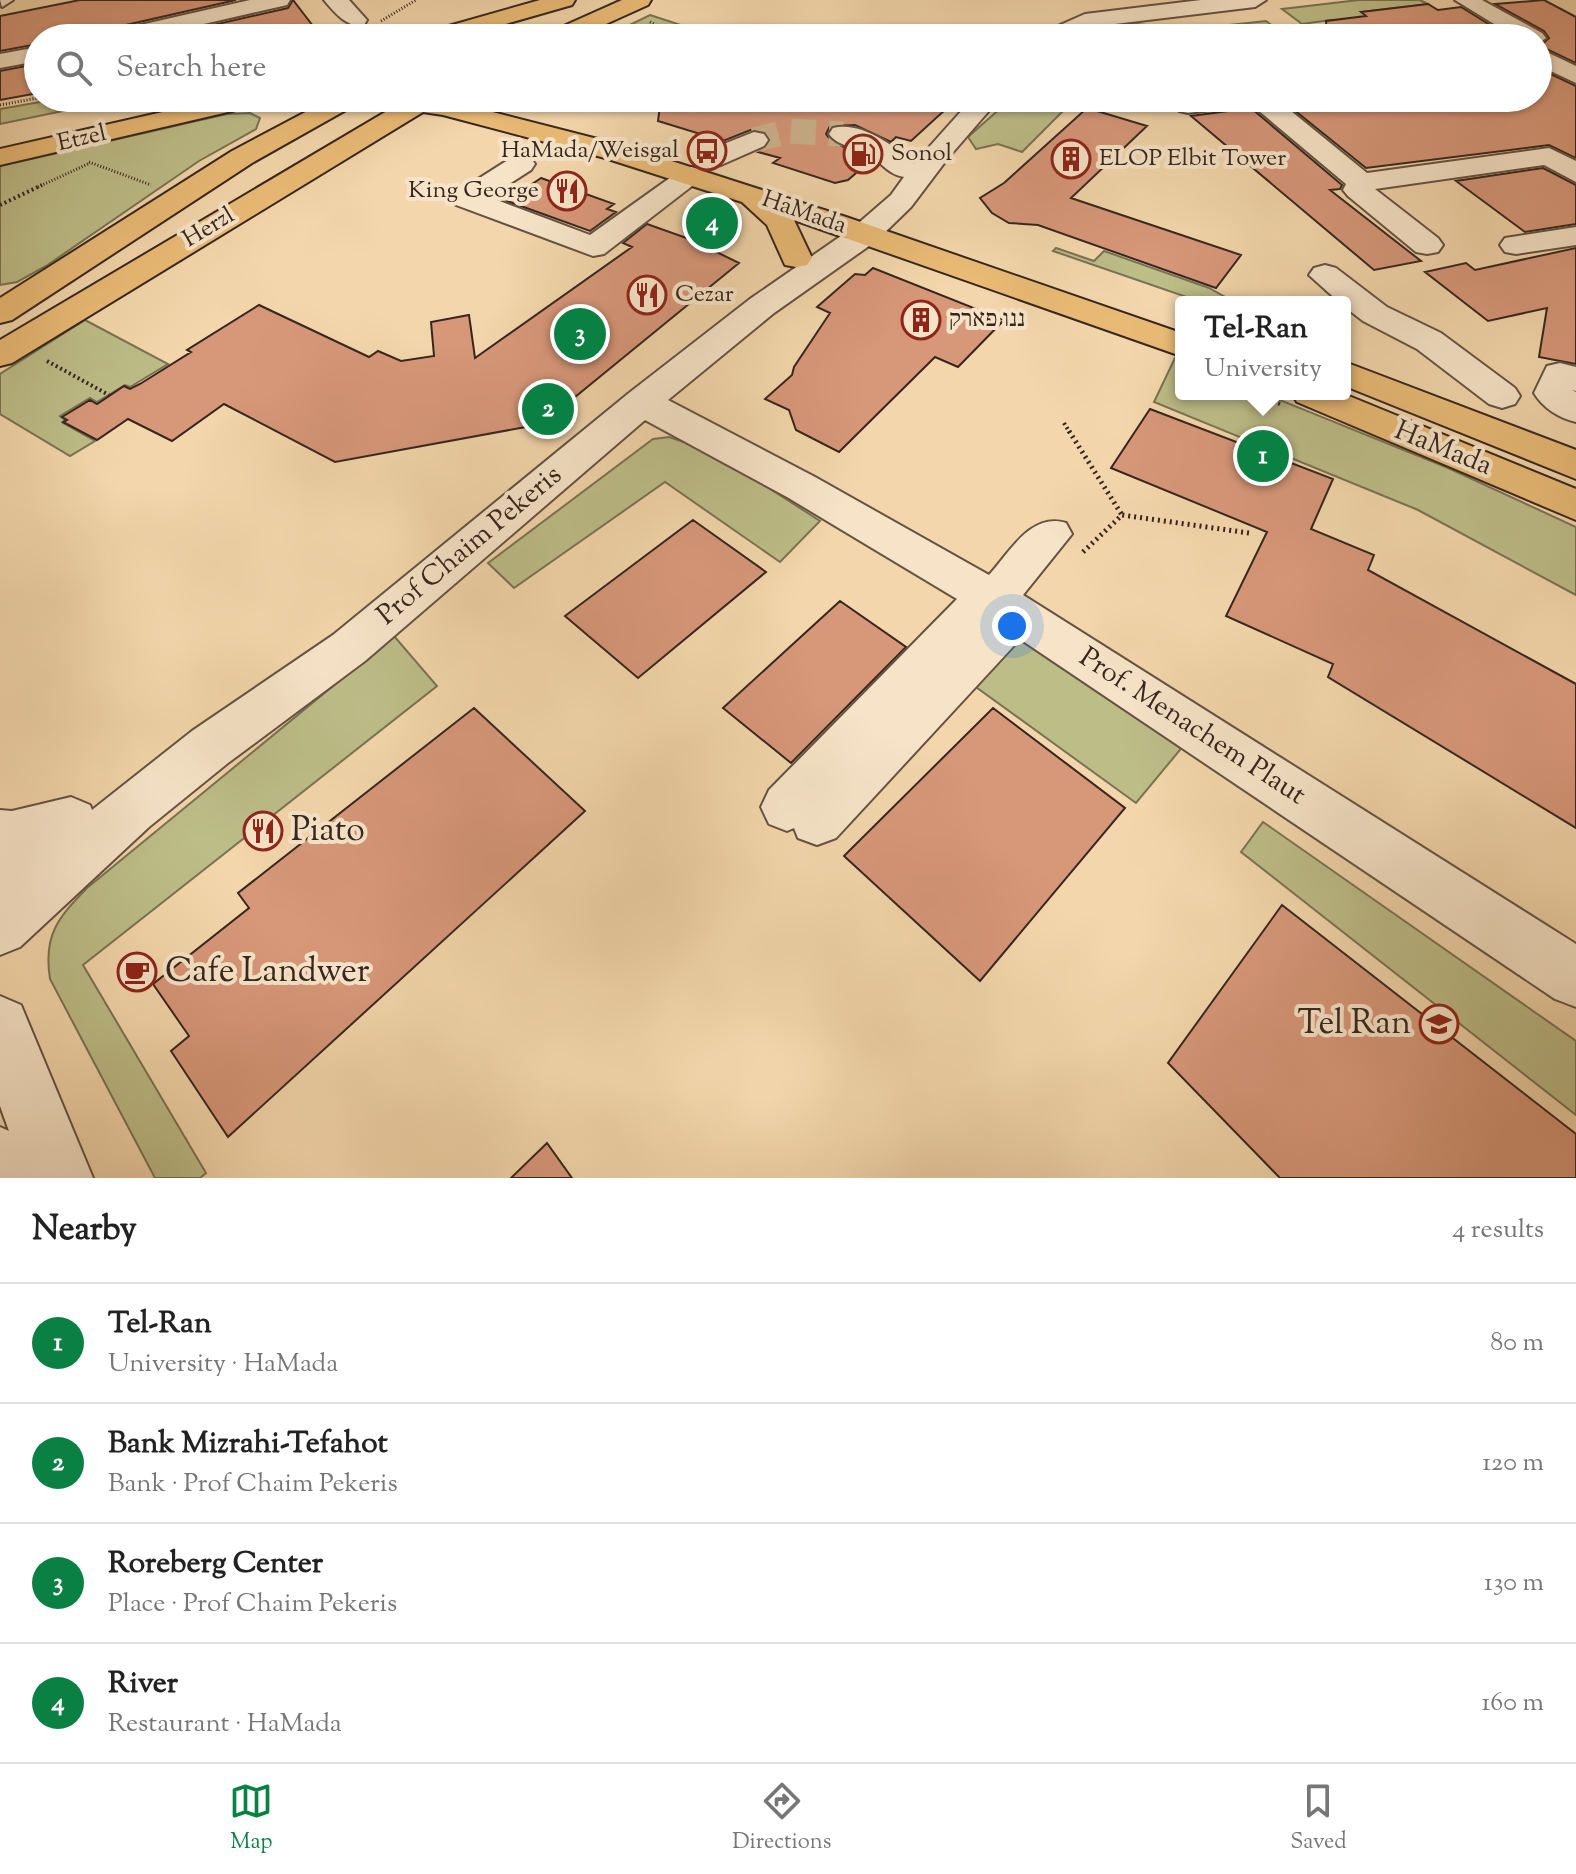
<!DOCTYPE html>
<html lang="en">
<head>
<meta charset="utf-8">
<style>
  :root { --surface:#fff; --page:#f6f6f6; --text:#222; --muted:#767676; --line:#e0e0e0; --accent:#0b8043 }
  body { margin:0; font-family:"Sorts Mill Goudy","Frank Ruhl Libre",serif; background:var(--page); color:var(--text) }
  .you { position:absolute; left:1012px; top:626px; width:28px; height:28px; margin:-20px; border:6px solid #fff; border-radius:50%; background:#1a73e8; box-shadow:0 0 0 12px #1a73e833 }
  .badge { display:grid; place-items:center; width:52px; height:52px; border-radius:50%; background:var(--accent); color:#fff; font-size:26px; font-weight:700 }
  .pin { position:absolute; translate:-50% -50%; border:4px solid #fff; box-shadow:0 2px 8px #0006 }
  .popup { position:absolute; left:1175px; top:296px; width:176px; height:104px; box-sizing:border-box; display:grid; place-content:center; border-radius:8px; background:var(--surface); filter:drop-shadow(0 2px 6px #0005); font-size:26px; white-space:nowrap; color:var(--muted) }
  .popup b { font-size:30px; color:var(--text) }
  .popup::after { content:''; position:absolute; left:50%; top:100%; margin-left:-16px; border:16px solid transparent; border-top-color:var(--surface) }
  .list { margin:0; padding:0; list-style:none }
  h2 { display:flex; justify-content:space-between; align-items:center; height:104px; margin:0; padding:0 32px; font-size:34px }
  h2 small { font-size:26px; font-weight:400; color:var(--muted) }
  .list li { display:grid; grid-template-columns:52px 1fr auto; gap:24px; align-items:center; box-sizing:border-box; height:120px; padding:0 32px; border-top:2px solid var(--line) }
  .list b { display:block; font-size:30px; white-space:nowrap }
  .list p { margin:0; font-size:26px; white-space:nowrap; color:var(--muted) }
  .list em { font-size:26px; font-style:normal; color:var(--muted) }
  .icon { flex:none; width:44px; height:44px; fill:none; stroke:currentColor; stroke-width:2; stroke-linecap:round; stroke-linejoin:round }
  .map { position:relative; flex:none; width:1576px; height:1178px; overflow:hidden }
  .search { position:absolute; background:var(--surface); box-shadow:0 2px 6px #0004; left:24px; right:24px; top:24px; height:88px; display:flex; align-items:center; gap:20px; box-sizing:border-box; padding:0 28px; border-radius:44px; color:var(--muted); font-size:30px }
  .sheet { height:584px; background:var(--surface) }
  nav { display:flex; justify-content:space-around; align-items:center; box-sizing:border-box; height:112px; border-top:2px solid var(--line); background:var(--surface); font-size:22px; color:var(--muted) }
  nav a { display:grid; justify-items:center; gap:4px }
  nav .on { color:var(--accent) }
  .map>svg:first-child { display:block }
</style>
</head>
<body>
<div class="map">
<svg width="1576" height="1178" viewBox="0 0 1576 1178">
  <rect width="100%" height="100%" fill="#f3d6ab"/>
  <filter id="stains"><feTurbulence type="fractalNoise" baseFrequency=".0025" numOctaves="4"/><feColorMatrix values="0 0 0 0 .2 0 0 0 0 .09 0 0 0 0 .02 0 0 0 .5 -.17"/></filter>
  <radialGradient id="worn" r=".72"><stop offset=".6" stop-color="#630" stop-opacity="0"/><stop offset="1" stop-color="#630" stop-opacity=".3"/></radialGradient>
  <path fill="#bdbd88" stroke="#7a7254" stroke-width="2" d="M1359,0H1420L1428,4L1362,12L1396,34L1359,38L1331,20L1302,24L1282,9Z
    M650,15L696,30L683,38H603Z
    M1266,21L1278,30L1224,36L1211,27Z
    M1125,23L1157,26L1138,38H1088L1102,29Z
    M63,98H126L0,124V109Z
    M1012,98H1076L1022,152L998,144L976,149L968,137Z
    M250,113L260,118L256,129L199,161L46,266L17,282L0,285V166L227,114Z
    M1056,248L1094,261L1104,251L1209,288L1234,302H1201L1053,251Z
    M85,320L168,364L130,387L125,385L97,402L90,398L60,416L65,420L63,423L95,441L70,456L0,414V374Z
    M1175,358L1181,360V394H1265L1448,468L1576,527V595L1418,510L1154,402Z
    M669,437L713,452L820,521L780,562L665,482L514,588L488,563L653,439Z
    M1021,624L1189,739L1136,803L969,682Z
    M394,636L437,686L83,965L206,1173L200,1178H155L50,979C43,935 58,918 87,888Z
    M1263,822L1576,1041V1115L1241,852Z"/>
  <path fill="#d79779" stroke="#36261f" stroke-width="2" d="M80,0H236L104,30L98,38H38V44L0,51V16Z
    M293,0L313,26L255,38H156L288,8Z
    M1544,0L1576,17V63L1540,46L1549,38L1544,31L1495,4Z
    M1428,4L1438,10L1461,7L1511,38H1327L1326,21L1366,16L1361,12Z
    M31,65L33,94L0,100V71Z
    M1538,68L1576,86V158L1549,145L1366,168L1283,101L1304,98H1538Z
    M661,98H958L911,141L896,137L891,142L855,125L830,126L826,134L831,141L871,160L848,180L835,183L773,163L780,158L758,152L770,142L765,131L753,129L723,141L658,121Z
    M1087,108L1147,126L1071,198L1241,255L1216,288L1038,225L1009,223L992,213L980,198L1004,183Z
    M1251,108L1342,185L1340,189L1330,190L1421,261L1374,270L1191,116Z
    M1543,168L1576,185V224L1525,232L1456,181Z
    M541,178L614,204L607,209L616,212L590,231L507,201Z
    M647,224L692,240L739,263L542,424L335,462L224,404L172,441L128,419L97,440L63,422L67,420L62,417L90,400L97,404L124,386L130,389L140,384L191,352L187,350L259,305L369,357L378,351L401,361L434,356L431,322L469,315L475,358L632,247L623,243Z
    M1576,248V364L1539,357L1547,308L1488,321L1425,272L1466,263L1475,270Z
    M873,268L1004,320L958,367L935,357L839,452L796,430L789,410L765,399L792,375L794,367L830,313L817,307L855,274L865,275Z
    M1150,409L1333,479L1311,529L1374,555L1368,570L1576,684V828L1328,677L1333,664L1226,616L1267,532L1111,468Z
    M693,520L766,572L638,678L565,616Z
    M840,601L906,647L791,763L723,708Z
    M474,708L585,811L228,1137L171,1051L189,1036L153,984L249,908L238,893Z
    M993,708L1125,808L980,981L844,856Z
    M1282,905L1576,1134V1178H1280L1168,1063Z
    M547,1143L572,1178H511Z"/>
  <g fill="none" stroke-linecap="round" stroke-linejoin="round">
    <path stroke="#cdb38f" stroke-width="25" stroke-dasharray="25 13" stroke-linecap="butt" d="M754,140L789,131L843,134"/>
    <g stroke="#655242" stroke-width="4">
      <path id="minor" d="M0,0H13L2,7Z
        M250,0H290L287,5L143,38H101L105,33Z
        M324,0H349L367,20L364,25C348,29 334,12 324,0Z
        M1201,0H1266L1255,7L1090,27L1068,38H1038L1042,33L1085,14Z
        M1455,0H1482L1542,33L1546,38L1538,44V38H1517Z
        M38,47V61L0,68V54Z
        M1538,48L1576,66V83L1538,65Z
        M973,98H1000L948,158L911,207L876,241L774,313L668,400L815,477L989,575C1010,552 1031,512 1066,523L1072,534L1023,595L1576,944V1007L1555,999L1020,639L836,838L817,845L798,838L794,828L787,831L769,824L761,807L769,790L957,599L787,497L645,420L365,661L228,763L149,827L20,947L0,955V810L12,811L71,797L90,805L92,810L192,731L333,635L629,393L750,299L854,227L891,195L904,177C889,175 883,164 871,156C858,147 838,147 829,134L833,128C861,121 895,146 914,164Z
        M1185,98H1275L1367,173L1549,148L1576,161V182L1544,165L1375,189L1438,238L1443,245L1438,252L1427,254L1416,252L1348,196L1343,190L1346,184L1252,105L1188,113L1179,111L1175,105Z
        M754,132L764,134L768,140L764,146L721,165L711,167L701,165L697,159L701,153Z
        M521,156L531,158L535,164L531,170L489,197L590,235L681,170L691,167L701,170L705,176L604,254L593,256L456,205L451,199L456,193L511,158Z
        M1576,227V245L1516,254L1505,252L1500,245L1505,238Z
        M1325,265L1336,268L1387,307L1441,333L1515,388L1520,396L1515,404L1502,408L1489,404L1417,349L1363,321L1345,307V302H1339L1309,275L1314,268Z
        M1560,363L1576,367V391L1572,390L1576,392V422C1559,418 1543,408 1534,393L1547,366Z
        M0,996L21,1005L93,1178H0V1127L9,1131L0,1106Z"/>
    </g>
    <g stroke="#36261f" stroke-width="4">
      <path id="major" d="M540,0H575L572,5L457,38H420L424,33Z
        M622,0H651L648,5L575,38H544L548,33Z
        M224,98H271L267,103L0,165V149Z
        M332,98H438L625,146L846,217L1181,333V356L794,220L812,258L807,265L796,267L785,265L767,225L742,202L605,158L443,115L423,112L12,363L0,366V340L392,108L362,101L252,163L12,320L0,323V298L232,151Z
        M1345,362L1576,450V479L1345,386Z
        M1292,394H1344L1576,489V520L1297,402Z"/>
    </g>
    <path stroke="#36261f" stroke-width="3" stroke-dasharray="1 2" stroke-linecap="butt" d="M381,21L416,0
      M650,22L666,31L663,38
      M309,38L332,32
      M0,105L38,98
      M89,162L151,185
      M38,187L90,163"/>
    <path stroke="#36261f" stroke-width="4" stroke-dasharray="2 3" stroke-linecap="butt" d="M0,205L42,185
      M47,361L109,395
      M1255,394L1280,404
      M1064,423L1070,433"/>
    <path stroke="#36261f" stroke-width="5" stroke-dasharray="2 4" stroke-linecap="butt" d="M1069,431L1122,515
      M1083,552L1122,515L1249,533"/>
    <use href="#minor" fill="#f7e4c8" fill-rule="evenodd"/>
    <use href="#major" fill="#eabb76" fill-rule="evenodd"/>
  </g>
  <defs>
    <g id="bus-ring" transform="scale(2)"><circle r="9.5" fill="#f7e4c8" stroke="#8f2418" stroke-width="1.5"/><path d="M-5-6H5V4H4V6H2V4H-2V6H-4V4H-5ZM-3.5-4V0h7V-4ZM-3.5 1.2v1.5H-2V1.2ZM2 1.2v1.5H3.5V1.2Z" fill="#8f2418"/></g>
    <g id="fuel-ring" transform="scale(2)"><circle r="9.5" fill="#f7e4c8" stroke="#8f2418" stroke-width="1.5"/><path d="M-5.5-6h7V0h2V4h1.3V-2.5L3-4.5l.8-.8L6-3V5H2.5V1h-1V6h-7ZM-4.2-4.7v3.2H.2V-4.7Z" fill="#8f2418"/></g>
    <g id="building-ring" transform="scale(2)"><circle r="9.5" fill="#f7e4c8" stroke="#8f2418" stroke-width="1.5"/><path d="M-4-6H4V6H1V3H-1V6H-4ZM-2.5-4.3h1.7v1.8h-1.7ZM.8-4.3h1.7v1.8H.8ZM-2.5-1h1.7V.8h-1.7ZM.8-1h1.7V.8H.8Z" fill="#8f2418"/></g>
    <g id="restaurant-ring" transform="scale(2)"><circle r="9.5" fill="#f7e4c8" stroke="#8f2418" stroke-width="1.5"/><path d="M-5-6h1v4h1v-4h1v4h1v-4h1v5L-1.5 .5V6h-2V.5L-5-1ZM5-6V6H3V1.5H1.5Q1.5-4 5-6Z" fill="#8f2418"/></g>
    <g id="cafe-ring" transform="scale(2)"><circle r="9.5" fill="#f7e4c8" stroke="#8f2418" stroke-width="1.5"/><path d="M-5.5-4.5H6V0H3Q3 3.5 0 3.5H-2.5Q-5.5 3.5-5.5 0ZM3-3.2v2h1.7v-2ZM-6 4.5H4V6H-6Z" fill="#8f2418"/></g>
    <g id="university-ring" transform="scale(2)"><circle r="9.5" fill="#f7e4c8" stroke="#8f2418" stroke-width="1.5"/><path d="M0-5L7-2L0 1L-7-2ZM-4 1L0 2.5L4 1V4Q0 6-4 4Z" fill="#8f2418"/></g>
  </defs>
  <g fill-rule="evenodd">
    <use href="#bus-ring" x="707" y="151"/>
    <use href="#fuel-ring" x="863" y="154"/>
    <use href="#building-ring" x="1071" y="159"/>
    <use href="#restaurant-ring" x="567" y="191"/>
    <use href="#restaurant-ring" x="647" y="295"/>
    <use href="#building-ring" x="921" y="320"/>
    <use href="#restaurant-ring" x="263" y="831"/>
    <use href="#cafe-ring" x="137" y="972"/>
    <use href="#university-ring" x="1439" y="1024"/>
  </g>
  <g text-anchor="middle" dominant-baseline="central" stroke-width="8" stroke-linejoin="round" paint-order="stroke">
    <g font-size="24" fill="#36261f" stroke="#f7e4c8">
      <text transform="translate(82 139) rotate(-13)">Etzel</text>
      <text transform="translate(804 213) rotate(19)">HaMada</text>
      <text transform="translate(209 228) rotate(-31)">Herzl</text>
    </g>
    <g font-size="24" fill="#36261f" stroke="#f7e4c8" text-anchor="start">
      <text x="679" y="151" text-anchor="end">HaMada/Weisgal</text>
      <text x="891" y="154">Sonol</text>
      <text x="1099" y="159">ELOP Elbit Tower</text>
      <text x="539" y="191" text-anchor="end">King George</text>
      <text x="675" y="295">Cezar</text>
      <text x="949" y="320">ננו פארק</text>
    </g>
    <g font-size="28" fill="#36261f" stroke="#f7e4c8">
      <text transform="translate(1443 449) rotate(22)">HaMada</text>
      <text transform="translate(470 546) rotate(-40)">Prof Chaim Pekeris</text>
      <text transform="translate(1192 727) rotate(33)">Prof. Menachem Plaut</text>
    </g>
    <g font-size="34" fill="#36261f" stroke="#f7e4c8" text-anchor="start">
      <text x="291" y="831">Piato</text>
      <text x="165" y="972">Cafe Landwer</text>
      <text x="1411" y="1024" text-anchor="end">Tel Ran</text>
    </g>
  </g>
  <rect width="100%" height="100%" filter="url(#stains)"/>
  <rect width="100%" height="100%" fill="url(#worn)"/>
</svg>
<div class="you"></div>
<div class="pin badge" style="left:1263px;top:456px">1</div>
<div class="popup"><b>Tel-Ran</b>University</div>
<div class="pin badge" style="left:548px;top:409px">2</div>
<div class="pin badge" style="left:580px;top:334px">3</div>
<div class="pin badge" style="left:712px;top:223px">4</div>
<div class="search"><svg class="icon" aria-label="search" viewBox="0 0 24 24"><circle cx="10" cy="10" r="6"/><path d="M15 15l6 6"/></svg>Search here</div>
</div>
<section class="sheet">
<h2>Nearby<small>4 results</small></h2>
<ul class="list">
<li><span class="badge">1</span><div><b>Tel-Ran</b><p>University · HaMada</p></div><em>80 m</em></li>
<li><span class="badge">2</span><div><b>Bank Mizrahi-Tefahot</b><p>Bank · Prof Chaim Pekeris</p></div><em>120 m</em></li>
<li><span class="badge">3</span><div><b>Roreberg Center</b><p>Place · Prof Chaim Pekeris</p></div><em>130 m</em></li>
<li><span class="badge">4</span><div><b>River</b><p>Restaurant · HaMada</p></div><em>160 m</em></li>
</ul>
</section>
<nav>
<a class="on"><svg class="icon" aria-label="map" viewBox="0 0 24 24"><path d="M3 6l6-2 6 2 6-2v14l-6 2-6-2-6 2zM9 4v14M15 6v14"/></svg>Map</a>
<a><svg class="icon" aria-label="directions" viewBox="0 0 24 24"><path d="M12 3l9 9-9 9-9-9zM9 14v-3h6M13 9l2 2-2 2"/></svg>Directions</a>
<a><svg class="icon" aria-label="saved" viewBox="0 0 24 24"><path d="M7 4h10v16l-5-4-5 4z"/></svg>Saved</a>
</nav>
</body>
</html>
